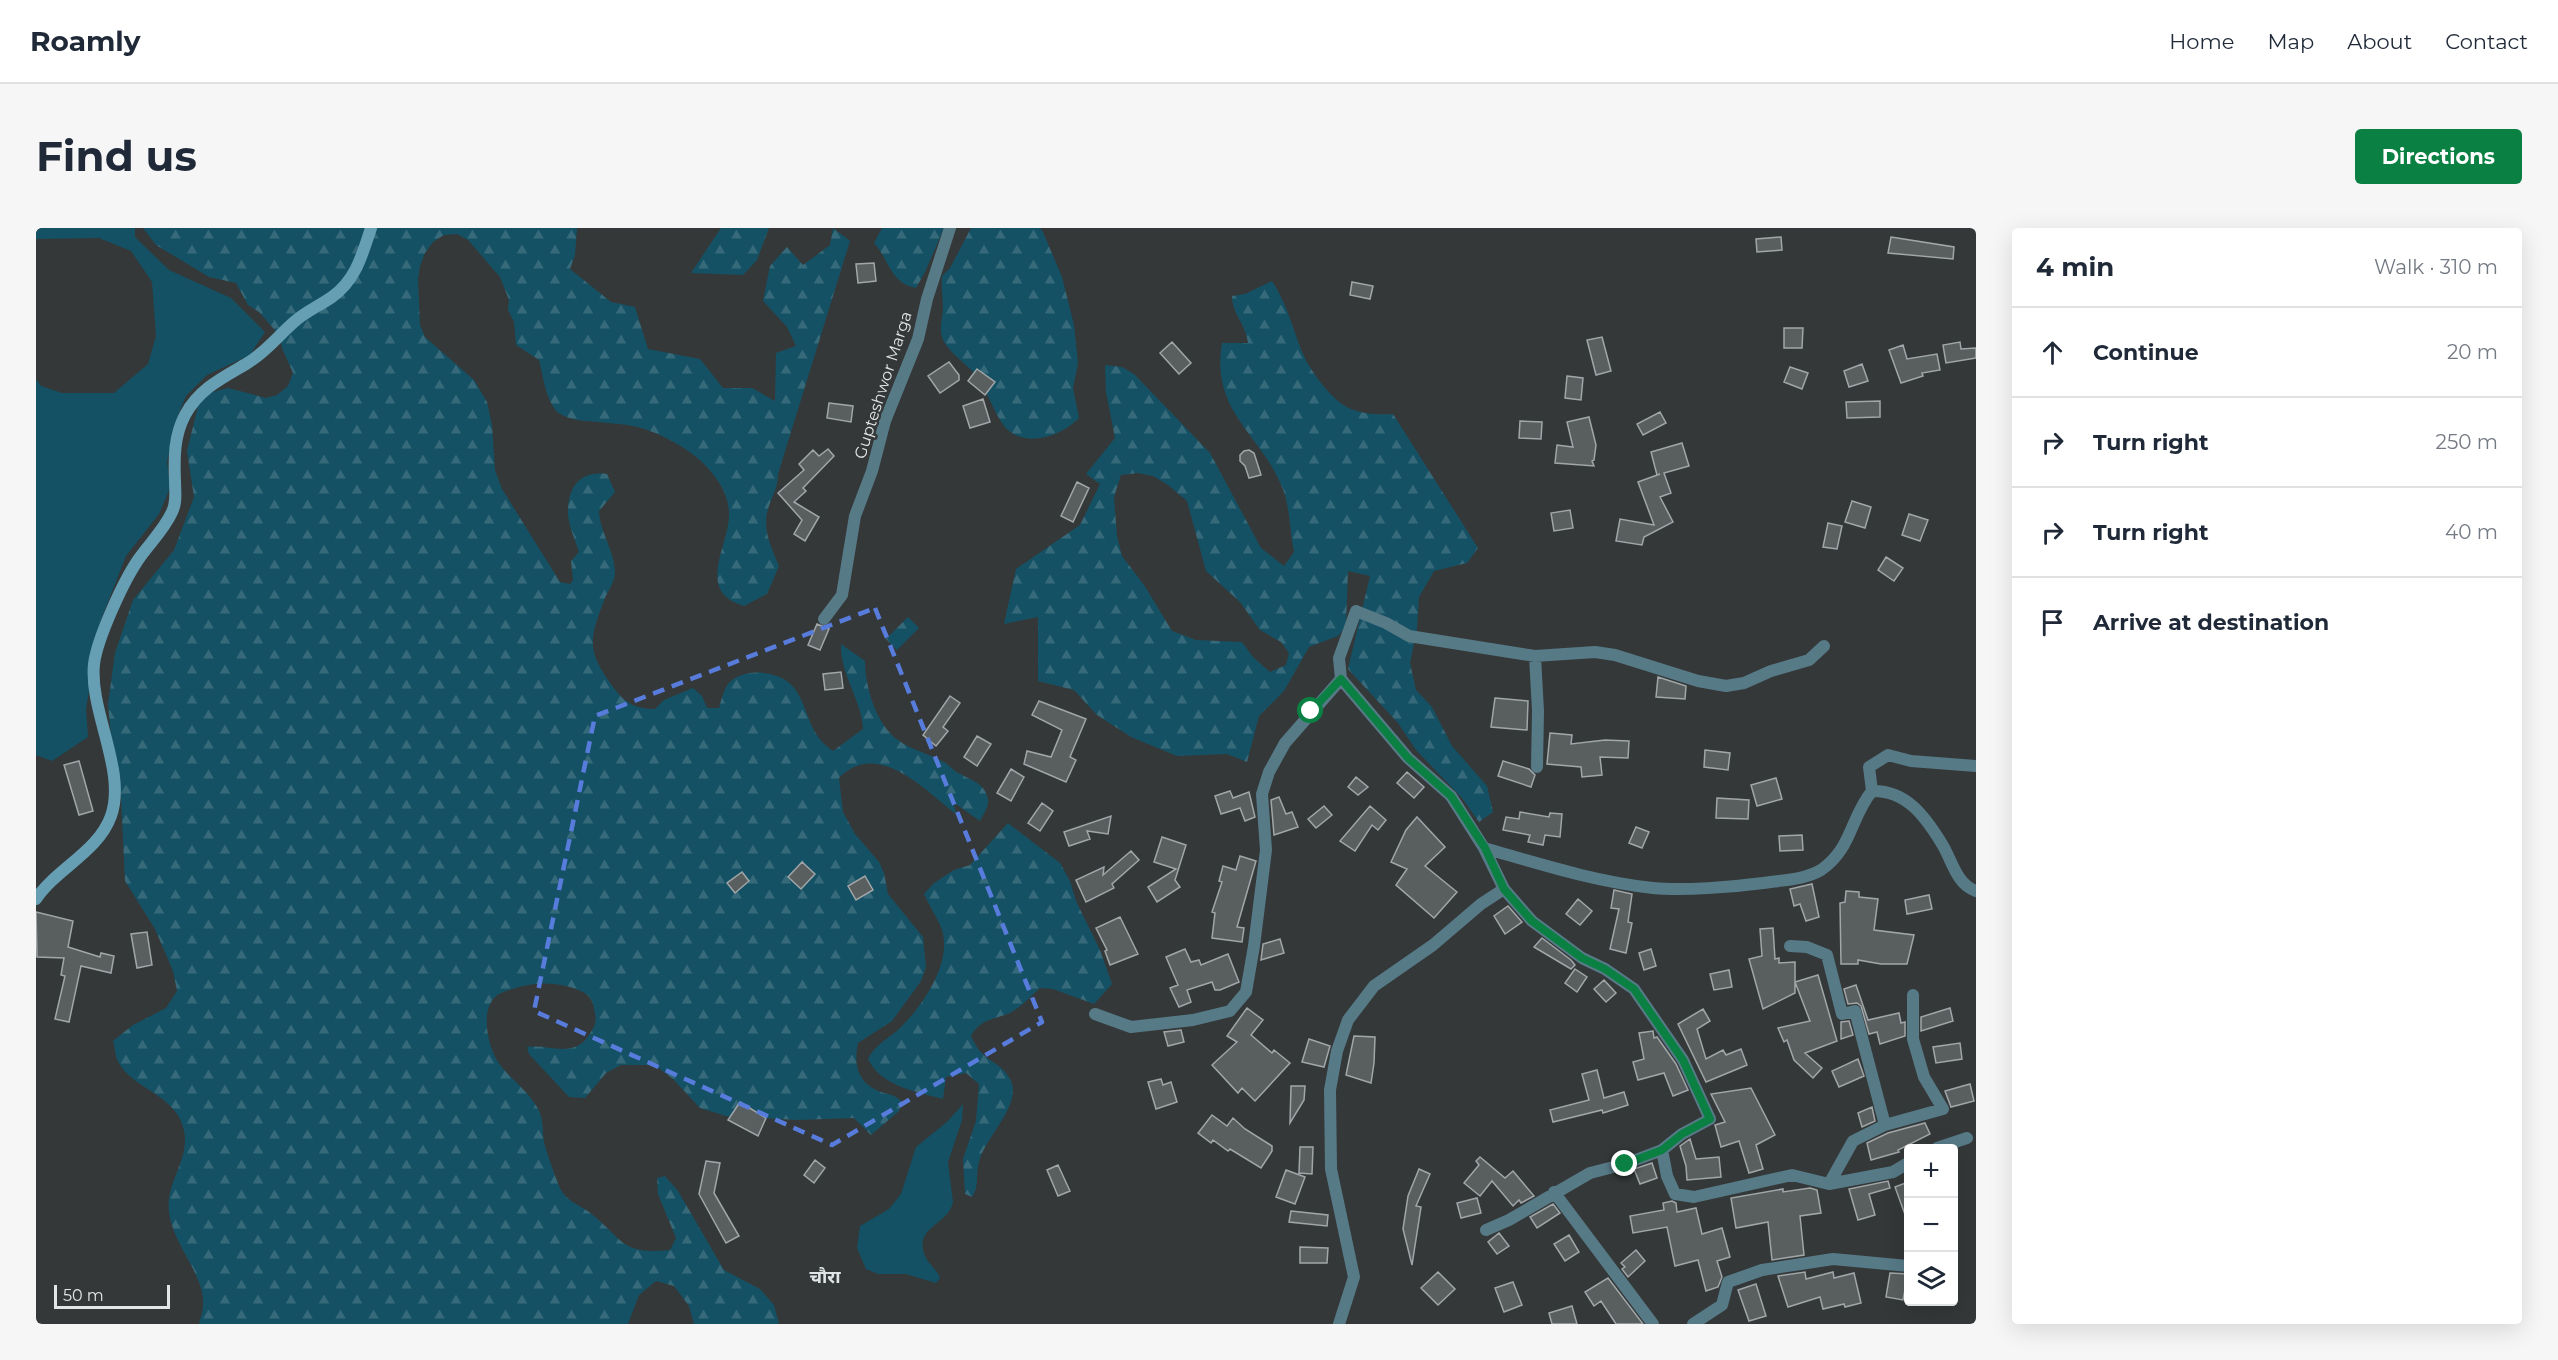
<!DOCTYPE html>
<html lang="en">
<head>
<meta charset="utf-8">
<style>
  :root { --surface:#fff; --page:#f6f6f7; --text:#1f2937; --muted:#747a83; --line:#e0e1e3; --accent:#0b8043 }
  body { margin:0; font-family:Montserrat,"Noto Sans Devanagari",sans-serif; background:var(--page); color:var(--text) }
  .controls { position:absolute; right:18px; bottom:18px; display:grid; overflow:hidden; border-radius:6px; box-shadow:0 6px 24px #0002 }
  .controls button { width:54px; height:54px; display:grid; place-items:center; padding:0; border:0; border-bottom:2px solid var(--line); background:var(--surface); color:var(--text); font:30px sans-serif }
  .scale { position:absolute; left:18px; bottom:15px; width:116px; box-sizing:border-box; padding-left:6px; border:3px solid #e3e6e7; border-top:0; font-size:16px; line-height:21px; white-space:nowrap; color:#e3e6e7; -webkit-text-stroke:4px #343839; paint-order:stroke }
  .stop { position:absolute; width:18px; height:18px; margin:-14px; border:4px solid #0b8043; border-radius:50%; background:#fff }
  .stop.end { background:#0b8043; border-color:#fff; box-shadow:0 2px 6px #0008 }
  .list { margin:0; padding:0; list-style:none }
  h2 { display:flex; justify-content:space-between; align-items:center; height:78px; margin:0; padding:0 24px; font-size:26px }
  h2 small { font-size:20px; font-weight:400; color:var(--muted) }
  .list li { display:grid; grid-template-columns:39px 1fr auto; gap:18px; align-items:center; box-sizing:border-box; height:90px; padding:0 24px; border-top:2px solid var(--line) }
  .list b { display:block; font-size:22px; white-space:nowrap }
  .list em { font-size:20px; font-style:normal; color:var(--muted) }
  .icon { flex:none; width:33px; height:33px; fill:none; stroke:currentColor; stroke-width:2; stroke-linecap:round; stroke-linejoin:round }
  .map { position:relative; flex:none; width:1940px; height:1096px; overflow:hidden; border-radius:6px }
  header { display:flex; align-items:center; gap:36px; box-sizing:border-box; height:84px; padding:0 30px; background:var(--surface); border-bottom:2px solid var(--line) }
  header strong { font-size:28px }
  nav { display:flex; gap:33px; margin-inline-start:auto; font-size:21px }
  .intro { display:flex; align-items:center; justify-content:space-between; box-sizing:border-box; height:144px; padding:0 36px }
  h1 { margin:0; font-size:42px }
  .button { padding:15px 27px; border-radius:6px; background:var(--accent); color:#fff; font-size:21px; font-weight:700 }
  main { display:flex; gap:36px; padding:0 36px }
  aside { flex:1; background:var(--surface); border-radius:6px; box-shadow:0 6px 24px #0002 }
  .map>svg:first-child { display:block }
</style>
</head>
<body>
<header>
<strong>Roamly</strong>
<nav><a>Home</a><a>Map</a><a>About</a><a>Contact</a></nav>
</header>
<div class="intro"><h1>Find us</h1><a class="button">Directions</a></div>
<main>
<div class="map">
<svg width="1940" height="1096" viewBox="0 0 1940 1096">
  <defs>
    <pattern id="forest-firs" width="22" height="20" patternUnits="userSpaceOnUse" patternTransform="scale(1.5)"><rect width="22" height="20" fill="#145164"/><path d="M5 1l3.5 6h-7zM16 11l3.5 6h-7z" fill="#366a7a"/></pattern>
  </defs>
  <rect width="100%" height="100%" fill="#343839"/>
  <path fill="#145164" d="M0,0H99V9L133,42L195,70L229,104L214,127L171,147L150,168L143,185L131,233L134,260L123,286L90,328L65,392L50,481L52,509L16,533L0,527V151L5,158L26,165H78L112,136L120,108L116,54L95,23L63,10L0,11Z
    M927,876L926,892L912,934L917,974C913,997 875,999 890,1030C894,1037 901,1042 904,1050L900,1055L870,1046H842L830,1041L821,1020L824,998L853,981L865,966L880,919L912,893Z"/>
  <path fill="url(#forest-firs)" fill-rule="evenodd" d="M107,0H541L539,27L534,41L575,74L599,79L612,121L664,131L687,160H716L739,173L740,125L760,118L751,99L727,73L734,38L751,19L767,37L794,17L797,0L814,13L742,246C742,259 737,266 733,278C725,299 735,319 743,338L731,366L708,378C657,363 695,316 693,284C692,264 681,250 668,236C655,222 624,205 605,200C592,196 578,196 564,194C552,193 535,193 524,186C510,176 507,147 503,132L480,117L478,94L472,82L473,72L464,49L432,12L421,6L408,7L397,14L389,25L384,38L382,51L384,97L389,109L438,152L451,174L456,197L459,242L466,261L524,354L534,356L537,352L535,333L543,324C539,311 531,294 532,282C533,256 546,243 571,246L579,264L563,283C564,305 579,323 579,345C579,353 572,363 569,370C553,412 550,422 577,459C589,475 599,481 619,481L628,472L657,460L666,468L671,480H683C685,473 688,460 693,455C709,438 747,443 759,461C775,485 771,505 797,523L827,501C826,472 804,447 805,416L829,433C829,458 840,497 862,512C875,522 894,526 908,534C912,536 915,540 919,543C931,551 950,554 952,572C953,579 947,587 944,593L917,574L920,586C887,561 842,511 803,550L807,584L819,606L843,634L848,645L852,666L887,709L890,739L885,753L856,793L822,815C818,834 820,852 840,862C850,867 858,865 866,874L863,883L835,907L818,890L762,892L690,888L664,880L637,851L624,841L612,837H585L570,845L549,870L533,869L493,826L491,819C513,816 538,831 553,807C558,799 561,795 559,786C558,777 556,769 547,764C526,754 501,753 480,760C473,762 464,764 459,769C444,784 452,818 462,834C473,850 491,862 501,879C508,890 506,901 508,914C510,922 522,959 527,965C532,973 545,978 553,984C588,1011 583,1027 634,1022L640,1010L622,966L621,950L629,948L642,963L688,1042L724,1061L738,1077L743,1096H658L653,1078L638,1058L620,1053L603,1067L592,1096H163C164,1090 167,1084 167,1078C170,1048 136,1016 133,984C129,949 161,927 144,891C131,865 95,858 83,835C79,829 79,819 77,813L97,797L130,780L141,763L137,743L119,701L89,653L84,549L75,508L72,476L79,425L97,372L138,322L158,269L151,223L162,178L173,165L192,160L230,170L241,167L252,158L257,145L246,120L244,108L223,84L212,77L200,55L173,49L120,17Z
    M685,0H733L721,32L707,47L655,45Z
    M846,0H908L889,44L880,60C854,55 854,33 838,15Z
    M935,0H1004L1007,4L1026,49L1038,97L1042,135L1037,160L1043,190C1027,207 992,220 972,202C960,191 952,164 942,150C932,135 907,123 905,104C904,96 907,88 907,81C907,70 905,59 906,48L914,40Z
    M1236,53C1252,78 1256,99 1267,126C1274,143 1298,175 1315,181C1328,186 1343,187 1357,186L1442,320L1431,335L1398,343L1383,369L1381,400L1374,435L1380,462L1396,479L1416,518L1451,558L1457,584L1443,594L1426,570L1380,522L1362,495L1312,441L1334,348L1312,343L1310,398L1302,408L1273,419L1248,463L1223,488L1211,534L1191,526L1141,528L1095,509L1061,487L1038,462L1002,453V389L968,396L980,341L1044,297L1064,256L1050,246L1079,210L1070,164L1069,137L1086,139L1098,146L1174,225L1225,320L1248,338L1258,324C1254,305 1254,282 1248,264C1227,206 1174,186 1186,115H1212C1210,96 1196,86 1196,68L1209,66ZM1102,245L1117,248L1132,257L1151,273L1170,343L1204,374L1224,402L1245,414L1253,425L1250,437L1234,444L1217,429L1206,414L1160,412L1136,403L1108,357L1086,328L1081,308L1078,269L1085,247Z
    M872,389L883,400L861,422L850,411Z
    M972,595L1024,635L1034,653L1040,673L1064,722L1076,756L1058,776L1017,761L1004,760C996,767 988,776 979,782C962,793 947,787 935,808C947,836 963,831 974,851C988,876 948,910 943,934C939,947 944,957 936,969L929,966L927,931L940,893L943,856L930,845L910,849L907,871C879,863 846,859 832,831C839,816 854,810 865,799C887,777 918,733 905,699C900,688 893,677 888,666L898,655L918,642L934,637Z"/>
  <path fill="#595e5f" stroke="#a1a6a8" stroke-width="1.5" d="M1745,9L1746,22L1721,24L1720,11Z
    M1855,9L1918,19L1917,31L1852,25Z
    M838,35L840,53L822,55L820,36Z
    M1316,54L1337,58L1334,71L1314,67Z
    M1748,100H1767L1766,120H1748Z
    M1566,109L1575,143L1560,147L1551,112Z
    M1136,114L1155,135L1143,146L1124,125Z
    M1924,114L1925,121L1940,120V130L1910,135L1907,117Z
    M1867,117L1871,131L1901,126L1904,142L1886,145L1887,148L1865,155L1853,122Z
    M913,134L923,147V152L904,165L892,148Z
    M1826,136L1832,153L1813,159L1808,143Z
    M1754,139L1772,145L1766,161L1748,154Z
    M941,141L959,154L949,167L932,153Z
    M1531,148L1547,150L1545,172L1529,170Z
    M947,171L954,194L934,200L927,178Z
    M1844,173V189L1811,190L1810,174Z
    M793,175L817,178L815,194L791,190Z
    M1624,184L1630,195L1607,207L1601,196Z
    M1553,189L1560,217L1558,232L1556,233L1558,238L1519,235L1521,217L1537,219L1531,194Z
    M1484,193L1506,194L1505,211L1483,210Z
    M1646,215L1653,238L1628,245L1635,265L1624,269L1637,294L1608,309L1606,317L1580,313L1584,291L1618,297L1602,254L1624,246L1621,247L1615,224Z
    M792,221L798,228L767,260L770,263L758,274L783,289L769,313L758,306L766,292L742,265L768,242L763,236L777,222L783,228Z
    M1213,222L1218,225L1225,247L1213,250L1209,238L1204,233V227L1208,223Z
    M1041,254L1053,260L1037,294L1025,288Z
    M1816,273L1835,279L1829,300L1809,294Z
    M1534,282L1537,300L1518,303L1515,285Z
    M1873,286L1892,292L1884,313L1866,307Z
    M1792,295L1806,298L1801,321L1787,319Z
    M1850,329L1867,340L1858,353L1842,342Z
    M781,396L793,401L784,422L772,417Z
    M805,444L807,460L789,462L787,446Z
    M1622,449L1650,458L1649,471L1620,469Z
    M914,468L924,475L907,499L912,503L900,518L887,507Z
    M1459,470L1492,473L1491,502L1455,499Z
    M1003,473L1050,491L1034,529L1040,532L1030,554L988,536L991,523L1015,529L1026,502L996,487Z
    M1514,505L1536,507L1535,516L1569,512L1593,513L1592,530L1564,529L1566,547L1546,549L1545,539L1511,536Z
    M941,508L955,516L941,538L928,529Z
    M1669,522L1694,525L1692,542L1668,539Z
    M43,533L57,583L43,587L28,537Z
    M1467,533L1493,541L1499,547L1495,559L1462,548Z
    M975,541L988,549L975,573L961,565Z
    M1371,544L1388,559L1378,570L1361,555Z
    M1320,549L1332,559L1322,567L1312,559Z
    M1740,550L1746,571L1721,578L1715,557Z
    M1194,563L1197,570L1213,564L1219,589L1209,593L1204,580L1185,586L1179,568Z
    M1243,569L1250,586L1256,584L1262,599L1238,607L1235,572Z
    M1681,570L1713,572L1712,591L1680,590Z
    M1006,575L1017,583L1004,603L992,595Z
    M1288,578L1296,587L1280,600L1272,591Z
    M1334,578L1350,592L1342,602L1336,597L1319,623L1304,613Z
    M1484,584L1513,589L1514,585L1526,586L1524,609L1509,607L1507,617L1492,614L1494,607L1467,602L1470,589L1483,591Z
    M1075,588L1072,606L1051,603L1054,611L1033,618L1028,604Z
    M1381,589L1409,619L1389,638L1421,664L1398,690L1360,657L1371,641L1355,634L1370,602Z
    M1600,599L1613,604L1606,620L1593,615Z
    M1766,607L1767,622L1744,623L1743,608Z
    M1126,609L1150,617L1139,652L1144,659L1121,674L1112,659L1140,641L1118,634Z
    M1095,623L1103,632L1076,656L1078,660L1050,674L1040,652L1068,639L1067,647Z
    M1204,628L1220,633L1201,699L1208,700L1206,714L1176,710L1179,685L1176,684L1186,654L1183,653L1187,638L1200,642Z
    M766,634L779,646L765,661L752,649Z
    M706,644L713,653L699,665L691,655Z
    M829,648L837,662L820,672L812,658Z
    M1776,656L1783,689L1770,693L1764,676L1758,678L1754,661Z
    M1578,662L1596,666L1592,694L1596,695L1590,725L1574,721L1583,681L1575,680Z
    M1810,663L1823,664V669L1842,671L1838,702L1878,707L1871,736H1845L1822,732V736H1805L1804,675L1809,674Z
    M1893,667L1896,681L1871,686L1869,672Z
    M1542,671L1556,683L1544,697L1530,686Z
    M1472,678L1486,694L1469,706L1458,688Z
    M0,684L37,693L32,719L64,729L65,725L78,728L75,745L45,738L33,794L19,791L29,748L25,747L28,730L1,729Z
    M1084,689L1102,726L1074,737L1069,723L1071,722L1060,700Z
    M1737,700L1739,731L1743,730V735L1759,734V765L1727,781L1713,731L1726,728L1724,701Z
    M111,704L116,737L101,740L95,706Z
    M1506,710L1535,732L1539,737L1535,741L1498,719Z
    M1244,711L1248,725L1225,732L1227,716Z
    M1149,721L1155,734L1163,732L1165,737L1192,726L1203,754L1184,762H1179L1176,754L1151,762L1155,774L1143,779L1134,760L1142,757L1130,729Z
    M1615,721L1620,738L1608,742L1603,725Z
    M1539,741L1551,749L1541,764L1529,755Z
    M1693,742L1696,759L1678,762L1674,746Z
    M1782,747L1801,813L1769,825L1786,840L1777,850L1758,832L1751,812L1748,814L1742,800L1774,793L1759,754Z
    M1568,752L1580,765L1570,774L1558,761Z
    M1820,757L1832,792L1863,785L1865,795L1869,794V808L1844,816L1841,804L1833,806L1825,778L1821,775L1812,776L1808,761Z
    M1211,780L1227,792L1215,807L1236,825L1238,822L1254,835L1219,873L1206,860L1202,865L1176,837L1201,814L1191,808Z
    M1914,780L1917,793L1885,803V789Z
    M1667,781L1674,793L1661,801L1670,831L1687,822L1690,827L1705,821L1711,837L1670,854L1642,796Z
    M1813,793L1817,807L1805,811V794Z
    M1145,802L1148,814L1132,818L1128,804Z
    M1617,803L1618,810L1621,809L1640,836L1652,862L1637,868L1628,845L1602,852L1597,834L1608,831L1603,805Z
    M1318,808L1339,809L1338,835L1335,855L1310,847Z
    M1273,811L1294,818L1288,839L1266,834Z
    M1924,815L1926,831L1900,835L1897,819Z
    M1822,831L1828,848L1803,859L1796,843Z
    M1561,842L1568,870L1588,864L1592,877L1567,885L1566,882L1517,894L1514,882L1553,872L1546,846Z
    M1125,851L1127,857L1135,854L1141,874L1120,881L1112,854Z
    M1934,856L1938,873L1915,879L1909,863Z
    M1255,858H1269L1268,872L1254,895Z
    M1715,860L1739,907L1720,917L1727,941L1713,945L1703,913L1685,919L1679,897L1689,894L1675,866Z
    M704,874L730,890L722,908L692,892Z
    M1836,879L1839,893L1826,899L1822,885Z
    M1176,887L1191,898L1197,890L1209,901L1236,918V923L1225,940L1194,921L1192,923L1177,912L1175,915L1162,905Z
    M1889,895L1894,906L1862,922L1863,924L1835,932L1831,915L1852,905Z
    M1654,911L1660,931L1683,929L1685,949L1651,952L1650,938L1644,918Z
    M1264,919H1277L1276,946L1263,945Z
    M1444,929L1469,950L1477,943L1498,968L1485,975L1483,972L1477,978L1456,953L1444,968L1428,955L1443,937L1440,933Z
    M779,932L789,940L778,955L768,947Z
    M670,933L684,935L678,965L703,1008L690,1015L663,966Z
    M1616,935L1621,950L1604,956L1598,941Z
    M1022,937L1034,963L1022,968L1011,942Z
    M1383,941L1394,946L1380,978L1385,979L1376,1037L1367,1001L1372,968Z
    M1250,942L1269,949L1259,976L1240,969Z
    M1852,953L1854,960L1833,966L1839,987L1822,992L1813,961Z
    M1872,954V992H1871L1859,959Z
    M1774,960L1781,962L1785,985L1764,988L1768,1027L1736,1032L1732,994L1700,1000L1695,970L1747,961V964Z
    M1441,970L1445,985L1425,990L1421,975Z
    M1636,973L1640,975L1641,984L1660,980L1666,1006L1686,1000L1694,1029L1681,1033L1686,1049L1682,1059L1670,1063L1662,1032L1639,1038L1631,999L1597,1005L1594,988L1628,982L1627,975Z
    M1517,976L1524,985L1501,1000L1494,989Z
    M1255,983L1292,987L1291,998L1253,994Z
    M1463,1005L1473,1018L1461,1026L1452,1014Z
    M1533,1007L1543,1024L1529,1033L1518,1016Z
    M1264,1019L1292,1020L1291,1035H1264Z
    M1600,1022L1609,1033L1592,1049L1586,1041L1589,1039L1585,1035Z
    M1402,1044L1419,1061L1402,1077L1385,1060Z
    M1769,1044L1770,1051L1797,1044L1798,1050L1818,1045L1825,1075L1809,1079L1808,1076L1787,1081L1784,1069L1752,1079L1742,1048Z
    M1854,1045L1872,1046L1867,1072L1850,1069Z
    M1572,1050L1607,1096H1580L1565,1073L1558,1078L1549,1064Z
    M1477,1054L1486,1077L1468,1084L1459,1060Z
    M1720,1056L1730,1088L1713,1093L1702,1062Z
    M1536,1078L1541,1096H1516L1513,1085Z"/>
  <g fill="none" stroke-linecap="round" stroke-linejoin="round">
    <path stroke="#577a87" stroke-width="12" d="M788,391L806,367L819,288L836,243L849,193L882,111L891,71L914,0
      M1499,428L1502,483L1501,539
      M1836,563L1833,539L1852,527L1875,533L1940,538
      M1448,620C1504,636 1560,654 1617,660C1647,663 1697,659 1727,655C1746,652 1768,652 1785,642C1816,621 1814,590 1836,563C1870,562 1889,588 1906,616C1916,632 1920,656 1940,663
      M1754,718L1771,719L1791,727L1806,786L1819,783L1849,897
      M1059,786L1095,799L1157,792L1194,783L1210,764L1218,718L1230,622L1226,566L1233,544L1249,515L1305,451
      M1901,920L1931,910
      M1626,922L1631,948L1639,966L1658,969L1756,947L1793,956L1857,944L1872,935
      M1793,956L1817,913L1849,897L1907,881L1888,849L1877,811V767
      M1518,964L1617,1096
      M1450,1002L1473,992L1554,945L1589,936L1626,922L1646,906L1674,891L1647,832L1598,761L1569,741L1546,730L1496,693L1468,661L1448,620L1415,568L1372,530L1305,451L1303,430L1320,383L1350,395L1373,408L1499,428L1559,424L1579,427L1662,453L1690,458L1708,455L1735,443L1773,432L1788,418
      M1303,1096L1318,1049L1295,941L1294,862L1301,823L1312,792L1338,758L1397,717L1445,676L1468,661
      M1657,1096L1686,1077L1692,1054L1726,1042L1797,1031L1872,1038"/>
    <path stroke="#669fb4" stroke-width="12" d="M0,671C21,640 62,624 75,588C91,543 53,483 58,436C61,411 87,354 102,332C112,317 128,302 136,284C141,274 139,264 139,253C138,230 138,208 149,187C163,161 186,150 210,136C229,125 242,108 258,94C269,84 283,78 296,69C320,52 326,27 335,0"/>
  </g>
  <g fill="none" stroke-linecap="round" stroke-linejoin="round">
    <path stroke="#0b8043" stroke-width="8" d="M1275,483L1305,451L1372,530L1415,568L1449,620L1468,661L1496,693L1546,730L1569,741L1598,761L1647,832L1674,891L1646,906L1626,922L1589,936"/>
  </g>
  <path fill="none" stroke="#587cdc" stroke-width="4.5" stroke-dasharray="12 8" stroke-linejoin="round" d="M839,380L1006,794L796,917L498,783L559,488Z"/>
  <g text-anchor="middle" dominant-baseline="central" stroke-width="5" stroke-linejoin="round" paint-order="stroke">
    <g font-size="16" fill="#e3e6e7" stroke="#343839">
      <text transform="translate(847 157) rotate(-72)">Gupteshwor Marga</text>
    </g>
    <g font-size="18" font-weight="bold" fill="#dfe4e6" stroke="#343839">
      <text x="789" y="1049">चौरा</text>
    </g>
  </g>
</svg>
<div class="controls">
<button>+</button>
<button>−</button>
<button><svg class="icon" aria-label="layers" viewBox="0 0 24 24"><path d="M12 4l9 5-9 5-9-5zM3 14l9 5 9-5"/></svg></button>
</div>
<div class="scale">50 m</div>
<div class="stop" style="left:1275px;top:483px"></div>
<div class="stop end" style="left:1589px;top:936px"></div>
</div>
<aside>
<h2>4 min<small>Walk · 310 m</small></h2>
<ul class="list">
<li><svg class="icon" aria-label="ahead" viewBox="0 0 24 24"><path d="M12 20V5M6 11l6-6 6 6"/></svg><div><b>Continue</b></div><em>20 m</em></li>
<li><svg class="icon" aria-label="right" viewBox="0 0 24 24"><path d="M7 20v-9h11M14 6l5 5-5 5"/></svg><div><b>Turn right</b></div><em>250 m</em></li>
<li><svg class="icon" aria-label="right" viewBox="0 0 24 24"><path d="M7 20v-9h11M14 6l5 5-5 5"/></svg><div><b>Turn right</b></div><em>40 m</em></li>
<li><svg class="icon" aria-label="arrive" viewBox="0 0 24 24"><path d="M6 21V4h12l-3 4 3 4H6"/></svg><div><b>Arrive at destination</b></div></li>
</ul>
</aside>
</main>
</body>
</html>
